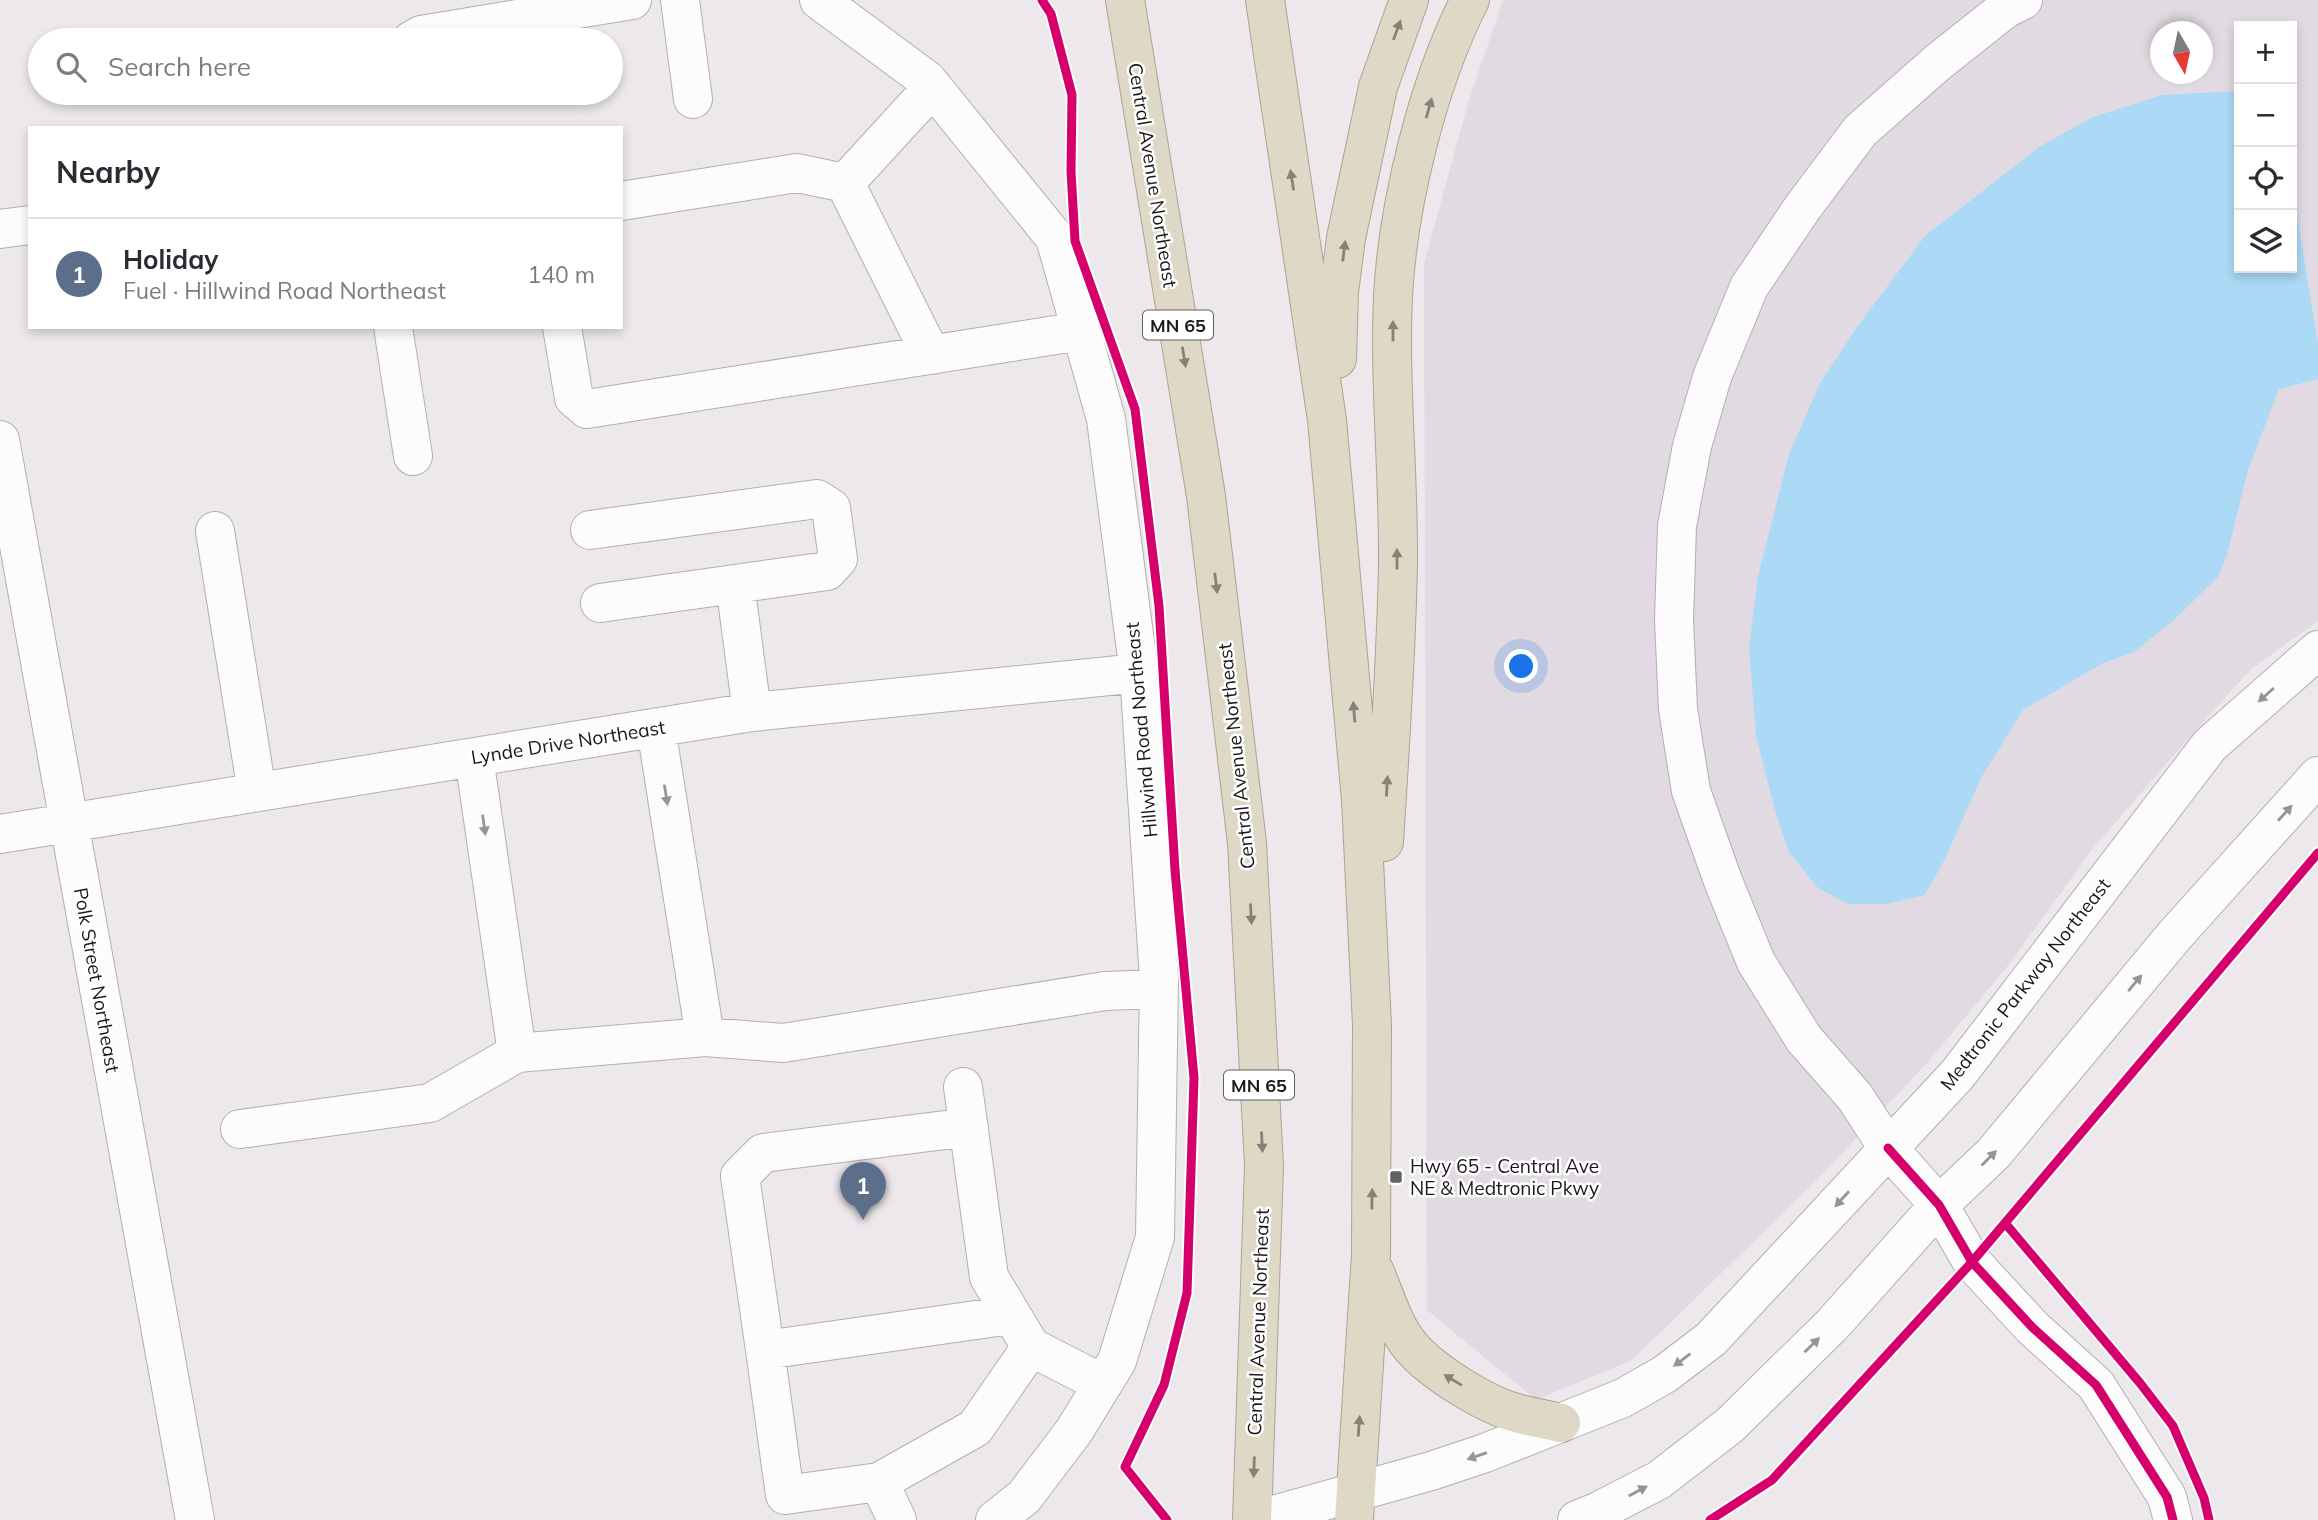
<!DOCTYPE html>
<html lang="en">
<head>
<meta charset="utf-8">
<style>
  :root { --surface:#fff; --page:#f7f7f7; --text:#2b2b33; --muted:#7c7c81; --line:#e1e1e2; --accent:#646164 }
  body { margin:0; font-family:Mulish,sans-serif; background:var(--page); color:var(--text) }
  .controls { position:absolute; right:21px; top:21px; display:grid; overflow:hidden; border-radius:0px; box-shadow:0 4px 10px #0003 }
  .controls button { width:63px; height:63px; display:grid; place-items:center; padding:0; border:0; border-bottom:2px solid var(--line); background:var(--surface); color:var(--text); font:35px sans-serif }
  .compass { position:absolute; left:2150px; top:21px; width:63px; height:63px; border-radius:50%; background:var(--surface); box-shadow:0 4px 10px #0003; rotate:171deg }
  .you { position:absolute; left:1522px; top:667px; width:24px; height:24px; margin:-18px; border:5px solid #fff; border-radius:50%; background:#1a73e8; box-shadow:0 0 0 10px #1a73e833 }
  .badge { display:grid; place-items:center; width:46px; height:46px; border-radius:50%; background:var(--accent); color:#fff; font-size:23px; font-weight:700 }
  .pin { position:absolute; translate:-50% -58px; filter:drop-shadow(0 2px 4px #0008) }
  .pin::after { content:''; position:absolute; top:37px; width:24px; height:21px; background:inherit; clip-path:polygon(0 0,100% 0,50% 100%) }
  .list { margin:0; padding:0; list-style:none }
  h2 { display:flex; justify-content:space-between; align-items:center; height:91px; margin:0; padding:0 28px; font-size:30px }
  h2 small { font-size:23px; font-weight:400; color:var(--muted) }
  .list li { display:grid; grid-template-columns:46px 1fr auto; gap:21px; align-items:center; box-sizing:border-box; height:112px; padding:0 28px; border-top:2px solid var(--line) }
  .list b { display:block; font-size:26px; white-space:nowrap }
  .list p { margin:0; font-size:23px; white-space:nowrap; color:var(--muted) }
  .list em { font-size:23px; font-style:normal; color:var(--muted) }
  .icon { flex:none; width:38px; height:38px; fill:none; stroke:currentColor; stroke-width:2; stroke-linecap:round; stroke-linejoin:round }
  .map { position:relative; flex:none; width:2318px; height:1520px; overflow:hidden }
  .search { position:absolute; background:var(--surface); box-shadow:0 4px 10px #0003; left:28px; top:28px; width:595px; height:77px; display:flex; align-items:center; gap:18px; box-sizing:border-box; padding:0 24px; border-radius:38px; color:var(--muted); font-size:26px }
  .panel { position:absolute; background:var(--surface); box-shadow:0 4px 10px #0003; left:28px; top:126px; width:595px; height:203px; border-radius:0px }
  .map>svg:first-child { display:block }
</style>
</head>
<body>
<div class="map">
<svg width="2318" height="1520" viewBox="0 0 2318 1520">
  <rect width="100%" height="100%" fill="#ece8ec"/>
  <path fill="#e2dae2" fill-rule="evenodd" d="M1503,0H2318V621L2250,670L2181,747L2094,847L2010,963L1928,1062L1814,1183L1632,1360L1536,1400L1427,1310L1424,264L1468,103ZM2239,26H2292V268H2239ZM2160,32H2202V74H2160Z"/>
  <path fill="#acd9f5" d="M2239,91V268H2292V183L2318,344V379L2279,389L2248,470L2227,555L2218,577L2174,620L2134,652L2103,663L2023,710L1981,778L1945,859L1925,895L1886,904H1848L1818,888L1789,852L1776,814L1756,736L1749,648L1758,576L1789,454L1820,383L1857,327L1925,236L2039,147L2093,117L2162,95Z"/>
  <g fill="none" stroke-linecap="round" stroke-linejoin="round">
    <g stroke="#b2afb2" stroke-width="40">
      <path id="minor" d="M680,0L693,99
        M819,0L927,80L1055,238L1106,419L1139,673L1159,979L1155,1237L1117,1361L1074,1431L1024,1497L995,1520
        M2023,0L2005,9L1937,63L1860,131L1803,207L1749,287L1712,377L1692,446L1677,526L1674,620L1678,709L1691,791L1723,881L1756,962L1804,1039L1855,1097L1888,1148L1939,1205L1972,1262L2032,1327L2096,1385L2167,1497L2173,1520
        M412,40L421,35L632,0
        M845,183L931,355
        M621,201L797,173L845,183L933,87
        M0,229L30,225
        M393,327L413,456
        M562,327L574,398L587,409L1081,331
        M0,440L195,1520
        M590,530L817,499L831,508L838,559L827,571L600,603
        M215,531L257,792
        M735,584L752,712
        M656,728L705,1037
        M474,757L517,1053
        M0,834L752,712L1139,673
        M969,1127L763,1153L740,1176L765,1350L1011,1315
        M240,1129L430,1103L517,1053L705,1037L783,1043L1105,991L1158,989
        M1031,1347L1103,1384
        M765,1350L785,1495L879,1482
        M897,1520L879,1482L975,1428L1031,1347L989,1277L963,1087
        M1256,1520L1431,1471L1485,1453L1623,1398L1665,1374L1711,1339L1957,1075L2210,745L2318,650
        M1577,1520L1599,1511L1659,1480L1730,1425L1832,1325L1939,1205L1993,1154L2175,935L2318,776"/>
    </g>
    <g stroke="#aba491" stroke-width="40">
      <path id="highway" d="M1125,0L1206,496L1247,843L1264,1166L1252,1520
        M1265,0L1327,420L1361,800L1372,1025L1371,1254L1354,1520
        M1337,359L1339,292L1346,238L1378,87L1409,0
        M1384,842C1390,750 1396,658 1398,566C1399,476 1389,386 1393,296C1398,204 1428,82 1470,0
        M1374,1270C1385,1295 1394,1328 1412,1348C1433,1372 1483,1403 1513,1412C1529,1417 1545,1419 1561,1423"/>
    </g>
    <use href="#minor" stroke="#fcfcfc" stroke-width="38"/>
    <use href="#highway" stroke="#ded8c6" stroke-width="38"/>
    <g stroke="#fff" stroke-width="13">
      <path id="cycleway" d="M1042,0L1051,14L1072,95L1071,172L1075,241L1135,409L1159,606L1175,870L1194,1078L1187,1293L1164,1385L1125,1467L1167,1520
        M1888,1148L1939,1205L1972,1262L2032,1327L2096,1385L2167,1497L2173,1520
        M2005,1223L2140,1383L2173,1426L2204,1498L2209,1520
        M1710,1520L1772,1480L1972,1262L2318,853"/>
    </g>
    <use href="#cycleway" stroke="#d6006c" stroke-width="9"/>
  </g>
  <defs><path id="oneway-solid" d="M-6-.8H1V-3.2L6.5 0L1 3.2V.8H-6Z" transform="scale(1.75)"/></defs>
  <g fill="#868279">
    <use href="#oneway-solid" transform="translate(1397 30) rotate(-70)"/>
    <use href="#oneway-solid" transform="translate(1429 108) rotate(-74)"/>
    <use href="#oneway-solid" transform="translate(1292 180) rotate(-99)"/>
    <use href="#oneway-solid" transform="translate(1344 251) rotate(-83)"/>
    <use href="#oneway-solid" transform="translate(1393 331) rotate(-90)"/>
    <use href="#oneway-solid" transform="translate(1184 357) rotate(81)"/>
    <use href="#oneway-solid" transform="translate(1397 559) rotate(-90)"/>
    <use href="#oneway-solid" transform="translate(1216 583) rotate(83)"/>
    <use href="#oneway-solid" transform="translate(1354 712) rotate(-95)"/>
    <use href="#oneway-solid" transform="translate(1387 786) rotate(-87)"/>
    <use href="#oneway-solid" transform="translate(1251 914) rotate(87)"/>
    <use href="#oneway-solid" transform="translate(1262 1142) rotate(87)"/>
    <use href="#oneway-solid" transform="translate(1372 1199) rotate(-89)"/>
    <use href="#oneway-solid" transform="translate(1453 1380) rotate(-149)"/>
    <use href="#oneway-solid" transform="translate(1359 1426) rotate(-86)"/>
    <use href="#oneway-solid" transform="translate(1254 1467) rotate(92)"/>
  </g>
  <g fill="#969596">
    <use href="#oneway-solid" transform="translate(2266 695) rotate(138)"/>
    <use href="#oneway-solid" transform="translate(666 795) rotate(81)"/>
    <use href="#oneway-solid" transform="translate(2285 813) rotate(-48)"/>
    <use href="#oneway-solid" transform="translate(484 825) rotate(82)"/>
    <use href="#oneway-solid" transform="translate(2135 983) rotate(-50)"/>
    <use href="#oneway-solid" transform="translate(1989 1158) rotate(-45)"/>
    <use href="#oneway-solid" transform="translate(1842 1199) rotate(132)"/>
    <use href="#oneway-solid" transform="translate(1812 1345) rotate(-44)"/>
    <use href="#oneway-solid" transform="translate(1682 1360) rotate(143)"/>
    <use href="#oneway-solid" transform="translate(1477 1456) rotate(161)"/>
    <use href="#oneway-solid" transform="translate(1638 1491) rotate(-28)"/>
  </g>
  <rect fill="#646164" stroke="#fff" stroke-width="2.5" x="1389" y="1170" width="14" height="14" rx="3.5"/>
  <g text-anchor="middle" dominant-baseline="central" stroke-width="5" stroke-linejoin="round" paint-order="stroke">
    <g fill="#fff" stroke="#5f5d5f" stroke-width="2">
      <rect x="1143" y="310.5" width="70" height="29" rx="5"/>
      <rect x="1224" y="1070.5" width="70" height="29" rx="5"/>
    </g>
    <g font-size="18" font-weight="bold" fill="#1a181a">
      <text x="1178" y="325">MN 65</text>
      <text x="1259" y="1085">MN 65</text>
    </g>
    <g font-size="19" fill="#1a181a" stroke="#fff">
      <text transform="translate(1153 175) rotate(81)">Central Avenue Northeast</text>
      <text transform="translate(1141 730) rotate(-95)">Hillwind Road Northeast</text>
      <text transform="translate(568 742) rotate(-9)">Lynde Drive Northeast</text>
      <text transform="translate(1236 756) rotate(-96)">Central Avenue Northeast</text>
      <text transform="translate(97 980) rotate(80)">Polk Street Northeast</text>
      <text transform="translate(2025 984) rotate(-52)">Medtronic Parkway Northeast</text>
      <text transform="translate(1258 1322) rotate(-88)">Central Avenue Northeast</text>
    </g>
    <g font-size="19" fill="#1a181a" stroke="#fff" text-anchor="start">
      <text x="1410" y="1166">Hwy 65 - Central Ave<tspan x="1410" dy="22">NE &amp; Medtronic Pkwy</tspan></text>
    </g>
  </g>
</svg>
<div class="controls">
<button>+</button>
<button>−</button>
<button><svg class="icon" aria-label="locate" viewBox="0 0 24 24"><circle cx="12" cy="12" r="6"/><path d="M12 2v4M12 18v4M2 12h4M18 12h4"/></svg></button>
<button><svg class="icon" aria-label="layers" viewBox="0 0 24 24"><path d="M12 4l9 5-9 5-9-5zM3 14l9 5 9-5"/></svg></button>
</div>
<svg class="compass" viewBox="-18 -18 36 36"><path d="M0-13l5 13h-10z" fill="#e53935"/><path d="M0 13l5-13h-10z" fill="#7c7c81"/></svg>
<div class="you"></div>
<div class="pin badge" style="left:863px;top:1220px;background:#5c6f8a">1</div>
<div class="search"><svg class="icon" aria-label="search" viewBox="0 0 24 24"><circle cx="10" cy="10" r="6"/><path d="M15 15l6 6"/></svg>Search here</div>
<section class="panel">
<h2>Nearby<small></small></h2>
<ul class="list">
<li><span class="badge" style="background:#5c6f8a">1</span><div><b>Holiday</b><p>Fuel · Hillwind Road Northeast</p></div><em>140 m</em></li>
</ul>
</section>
</div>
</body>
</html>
